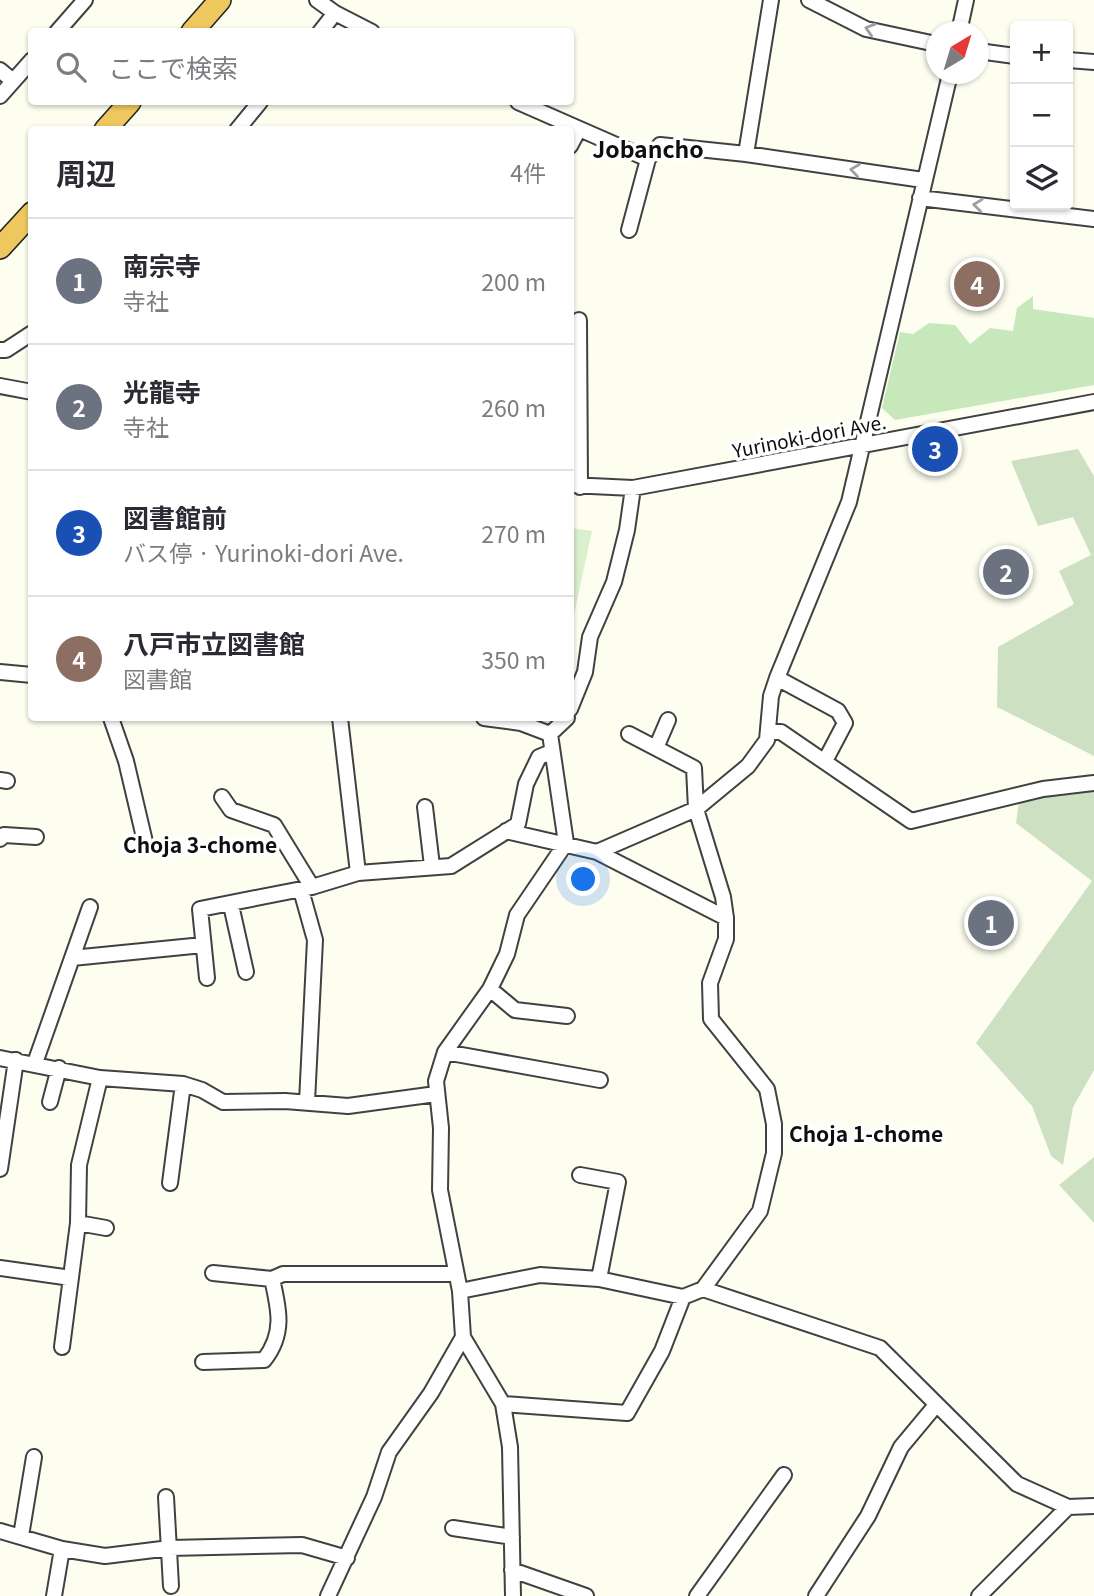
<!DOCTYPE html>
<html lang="ja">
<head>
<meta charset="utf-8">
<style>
  :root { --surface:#fff; --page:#f2f2f3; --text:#2b2b33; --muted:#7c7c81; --line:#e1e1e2; --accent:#7c3aed }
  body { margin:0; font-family:Georgia,"Noto Sans JP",serif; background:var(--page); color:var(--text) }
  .controls { position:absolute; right:21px; top:21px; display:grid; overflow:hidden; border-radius:7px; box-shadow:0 2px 5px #0004 }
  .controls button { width:63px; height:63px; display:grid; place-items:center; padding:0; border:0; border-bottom:2px solid var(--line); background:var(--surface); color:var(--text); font:35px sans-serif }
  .compass { position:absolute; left:926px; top:21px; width:63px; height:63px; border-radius:50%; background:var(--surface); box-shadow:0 2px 5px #0004; rotate:38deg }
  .you { position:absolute; left:584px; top:880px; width:24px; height:24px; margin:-18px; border:5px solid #fff; border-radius:50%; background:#1a73e8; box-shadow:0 0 0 10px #1a73e833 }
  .badge { display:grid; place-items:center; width:46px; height:46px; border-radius:50%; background:var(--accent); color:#fff; font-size:23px; font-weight:700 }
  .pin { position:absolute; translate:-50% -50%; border:4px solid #fff; box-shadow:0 2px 7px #0006 }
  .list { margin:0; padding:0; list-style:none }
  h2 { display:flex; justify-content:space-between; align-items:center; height:91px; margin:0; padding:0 28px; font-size:30px }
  h2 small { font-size:23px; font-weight:400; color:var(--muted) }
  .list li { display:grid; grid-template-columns:46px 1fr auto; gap:21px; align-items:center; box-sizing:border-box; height:126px; padding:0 28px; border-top:2px solid var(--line) }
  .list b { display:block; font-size:26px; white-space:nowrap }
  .list p { margin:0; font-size:23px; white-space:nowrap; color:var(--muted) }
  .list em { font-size:23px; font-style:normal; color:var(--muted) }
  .icon { flex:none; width:38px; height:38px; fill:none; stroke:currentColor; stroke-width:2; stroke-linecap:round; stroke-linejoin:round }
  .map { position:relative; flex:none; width:1094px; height:1596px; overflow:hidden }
  .search { position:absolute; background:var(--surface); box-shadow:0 2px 5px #0004; left:28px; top:28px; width:546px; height:77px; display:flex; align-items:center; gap:18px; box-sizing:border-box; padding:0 24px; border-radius:7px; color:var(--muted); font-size:26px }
  .panel { position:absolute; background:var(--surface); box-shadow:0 2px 5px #0004; left:28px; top:126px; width:546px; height:595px; border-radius:7px }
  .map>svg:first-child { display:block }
</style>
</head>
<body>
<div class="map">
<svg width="1094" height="1596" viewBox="0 0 1094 1596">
  <rect width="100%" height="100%" fill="#fdfef0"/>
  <path fill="#c6e8bb" d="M1033,296V309L1094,318V385L895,420L882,408L900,332L913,334L929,323L955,325L970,344L990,328L1013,331L1017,308Z"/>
  <path fill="#cee0c2" d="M1078,449L1094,476V756L997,707L998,647L1074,604L1059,571L1091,555L1073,517L1038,526L1011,461Z
    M1094,783V1070L1073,1107L1063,1165L1051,1156L1032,1106L976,1043L1092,881L1016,823L1020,794Z
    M1094,1157V1223L1059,1185Z"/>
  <path fill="#daefcc" d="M571,528L592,531L571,628L570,528Z"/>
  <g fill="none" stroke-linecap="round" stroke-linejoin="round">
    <g stroke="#414141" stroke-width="18">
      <path id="minor" d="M317,0L335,13L372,32
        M809,0L866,29L936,44
        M57,32L85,0
        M320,32L335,13
        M959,32L966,0
        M978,51L1015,56
        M1068,60L1094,62
        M0,70L13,81
        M0,96L32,60
        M518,102L648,159L660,145L746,154L923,180
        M237,130L260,102
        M570,146L579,129
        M746,154L771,0
        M920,198L1094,219
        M629,230L648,159
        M579,320L580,487
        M0,350H6L32,333
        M0,386L32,392
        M570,485L633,488L1094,402
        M0,672L32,675
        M777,678L838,711L845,723L825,761
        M570,709L585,672L590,637L614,582L627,530L633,488
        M111,718L126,761L146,846
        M340,718L358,873
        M484,718L521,723L550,734
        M769,732H781L911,821L1043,789L1094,783
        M550,734L567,718
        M629,734L694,768L696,809L723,897L726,918V939L710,983L711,1019L767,1089L774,1124V1153L760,1211L703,1289
        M656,748L668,720
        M0,780L7,781
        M222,797L231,810L274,825L312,887
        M425,807L432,866
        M506,831L597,852L696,809L748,766L767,740L771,696L777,678L849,502L950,74
        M0,839L4,835L36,837
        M597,852L726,918
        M301,890L315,940L307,1102
        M231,905L246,972
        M72,958L203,945
        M207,978L200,909L312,887L358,873L451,866L518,824L526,784L539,757L551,752
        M490,989L515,1010L567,1016
        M445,1052L600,1080
        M0,1058L100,1078L183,1084L202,1090L223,1102L285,1101L348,1106L436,1094
        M35,1063L90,907
        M100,1078L79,1165L78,1223L106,1228
        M50,1102L59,1068
        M0,1169L16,1060
        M580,1175L618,1182L599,1279
        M170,1183L183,1084
        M0,1268L71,1278
        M213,1273L272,1279
        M460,1291L540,1275L599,1279L683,1297L703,1289L880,1348L1017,1484L1068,1507L1094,1506
        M62,1347L78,1223
        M203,1362L264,1360C285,1334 279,1309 272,1279L283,1274H455
        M503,1404L627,1413L662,1351L683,1297
        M166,1497L171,1586
        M453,1528L512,1537
        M0,1531L62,1549L105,1556L170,1548L302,1545L347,1558
        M21,1536L34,1457
        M512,1570L586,1596
        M54,1596L62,1549
        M328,1596L374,1497L389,1452L431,1393L463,1337
        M513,1596L510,1447L503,1404L463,1337L460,1291L440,1190L441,1128L436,1081L445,1052L490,989L507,954L517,915L566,843L550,734
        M697,1596L784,1475
        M816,1596L868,1516L901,1447L936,1405
        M979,1596L1068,1507"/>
    </g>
    <g stroke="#1f1f1f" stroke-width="24">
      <path id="highway" d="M192,32L220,0
        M105,130L130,102
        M0,248L32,213"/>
    </g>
    <use href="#minor" stroke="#fff" stroke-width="14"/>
    <use href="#highway" stroke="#eec75e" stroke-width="21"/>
  </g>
  <defs><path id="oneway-chevron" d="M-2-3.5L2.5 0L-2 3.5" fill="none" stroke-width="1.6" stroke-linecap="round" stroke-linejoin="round" transform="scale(1.75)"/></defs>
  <g stroke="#9f9f9f">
    <use href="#oneway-chevron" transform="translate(870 29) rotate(-163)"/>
    <use href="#oneway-chevron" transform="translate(855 170) rotate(-172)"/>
    <use href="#oneway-chevron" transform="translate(978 205) rotate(-173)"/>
  </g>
  <g text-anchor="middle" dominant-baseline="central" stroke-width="7" stroke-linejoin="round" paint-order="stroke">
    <g font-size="19" fill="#0e0e0e" stroke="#fff">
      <text transform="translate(809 435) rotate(-11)">Yurinoki-dori Ave.</text>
    </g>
    <g font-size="21" font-weight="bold" fill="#0e0e0e" stroke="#fff">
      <text x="200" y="844">Choja 3-chome</text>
      <text x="866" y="1133">Choja 1-chome</text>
    </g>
    <g font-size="23" font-weight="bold" fill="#0e0e0e" stroke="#fff">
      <text x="648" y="148">Jobancho</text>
    </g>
  </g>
</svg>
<div class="controls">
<button>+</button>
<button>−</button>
<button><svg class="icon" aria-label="layers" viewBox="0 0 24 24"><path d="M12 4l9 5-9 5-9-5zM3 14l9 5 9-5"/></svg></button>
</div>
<svg class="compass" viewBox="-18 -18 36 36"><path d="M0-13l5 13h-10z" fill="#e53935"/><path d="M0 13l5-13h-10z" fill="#7c7c81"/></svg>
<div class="you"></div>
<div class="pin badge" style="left:991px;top:923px;background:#6b7280">1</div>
<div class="pin badge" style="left:1006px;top:572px;background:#6b7280">2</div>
<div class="pin badge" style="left:935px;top:449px;background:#1a4fb4">3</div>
<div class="pin badge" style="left:977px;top:284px;background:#8d6e63">4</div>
<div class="search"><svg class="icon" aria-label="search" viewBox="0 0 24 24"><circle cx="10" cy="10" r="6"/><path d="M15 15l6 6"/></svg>ここで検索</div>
<section class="panel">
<h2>周辺<small>4件</small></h2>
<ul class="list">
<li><span class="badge" style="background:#6b7280">1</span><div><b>南宗寺</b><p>寺社</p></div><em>200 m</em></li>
<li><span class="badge" style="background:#6b7280">2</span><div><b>光龍寺</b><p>寺社</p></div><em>260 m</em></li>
<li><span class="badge" style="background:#1a4fb4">3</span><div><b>図書館前</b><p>バス停 · Yurinoki-dori Ave.</p></div><em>270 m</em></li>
<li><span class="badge" style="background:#8d6e63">4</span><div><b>八戸市立図書館</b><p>図書館</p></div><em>350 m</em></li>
</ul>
</section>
</div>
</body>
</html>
